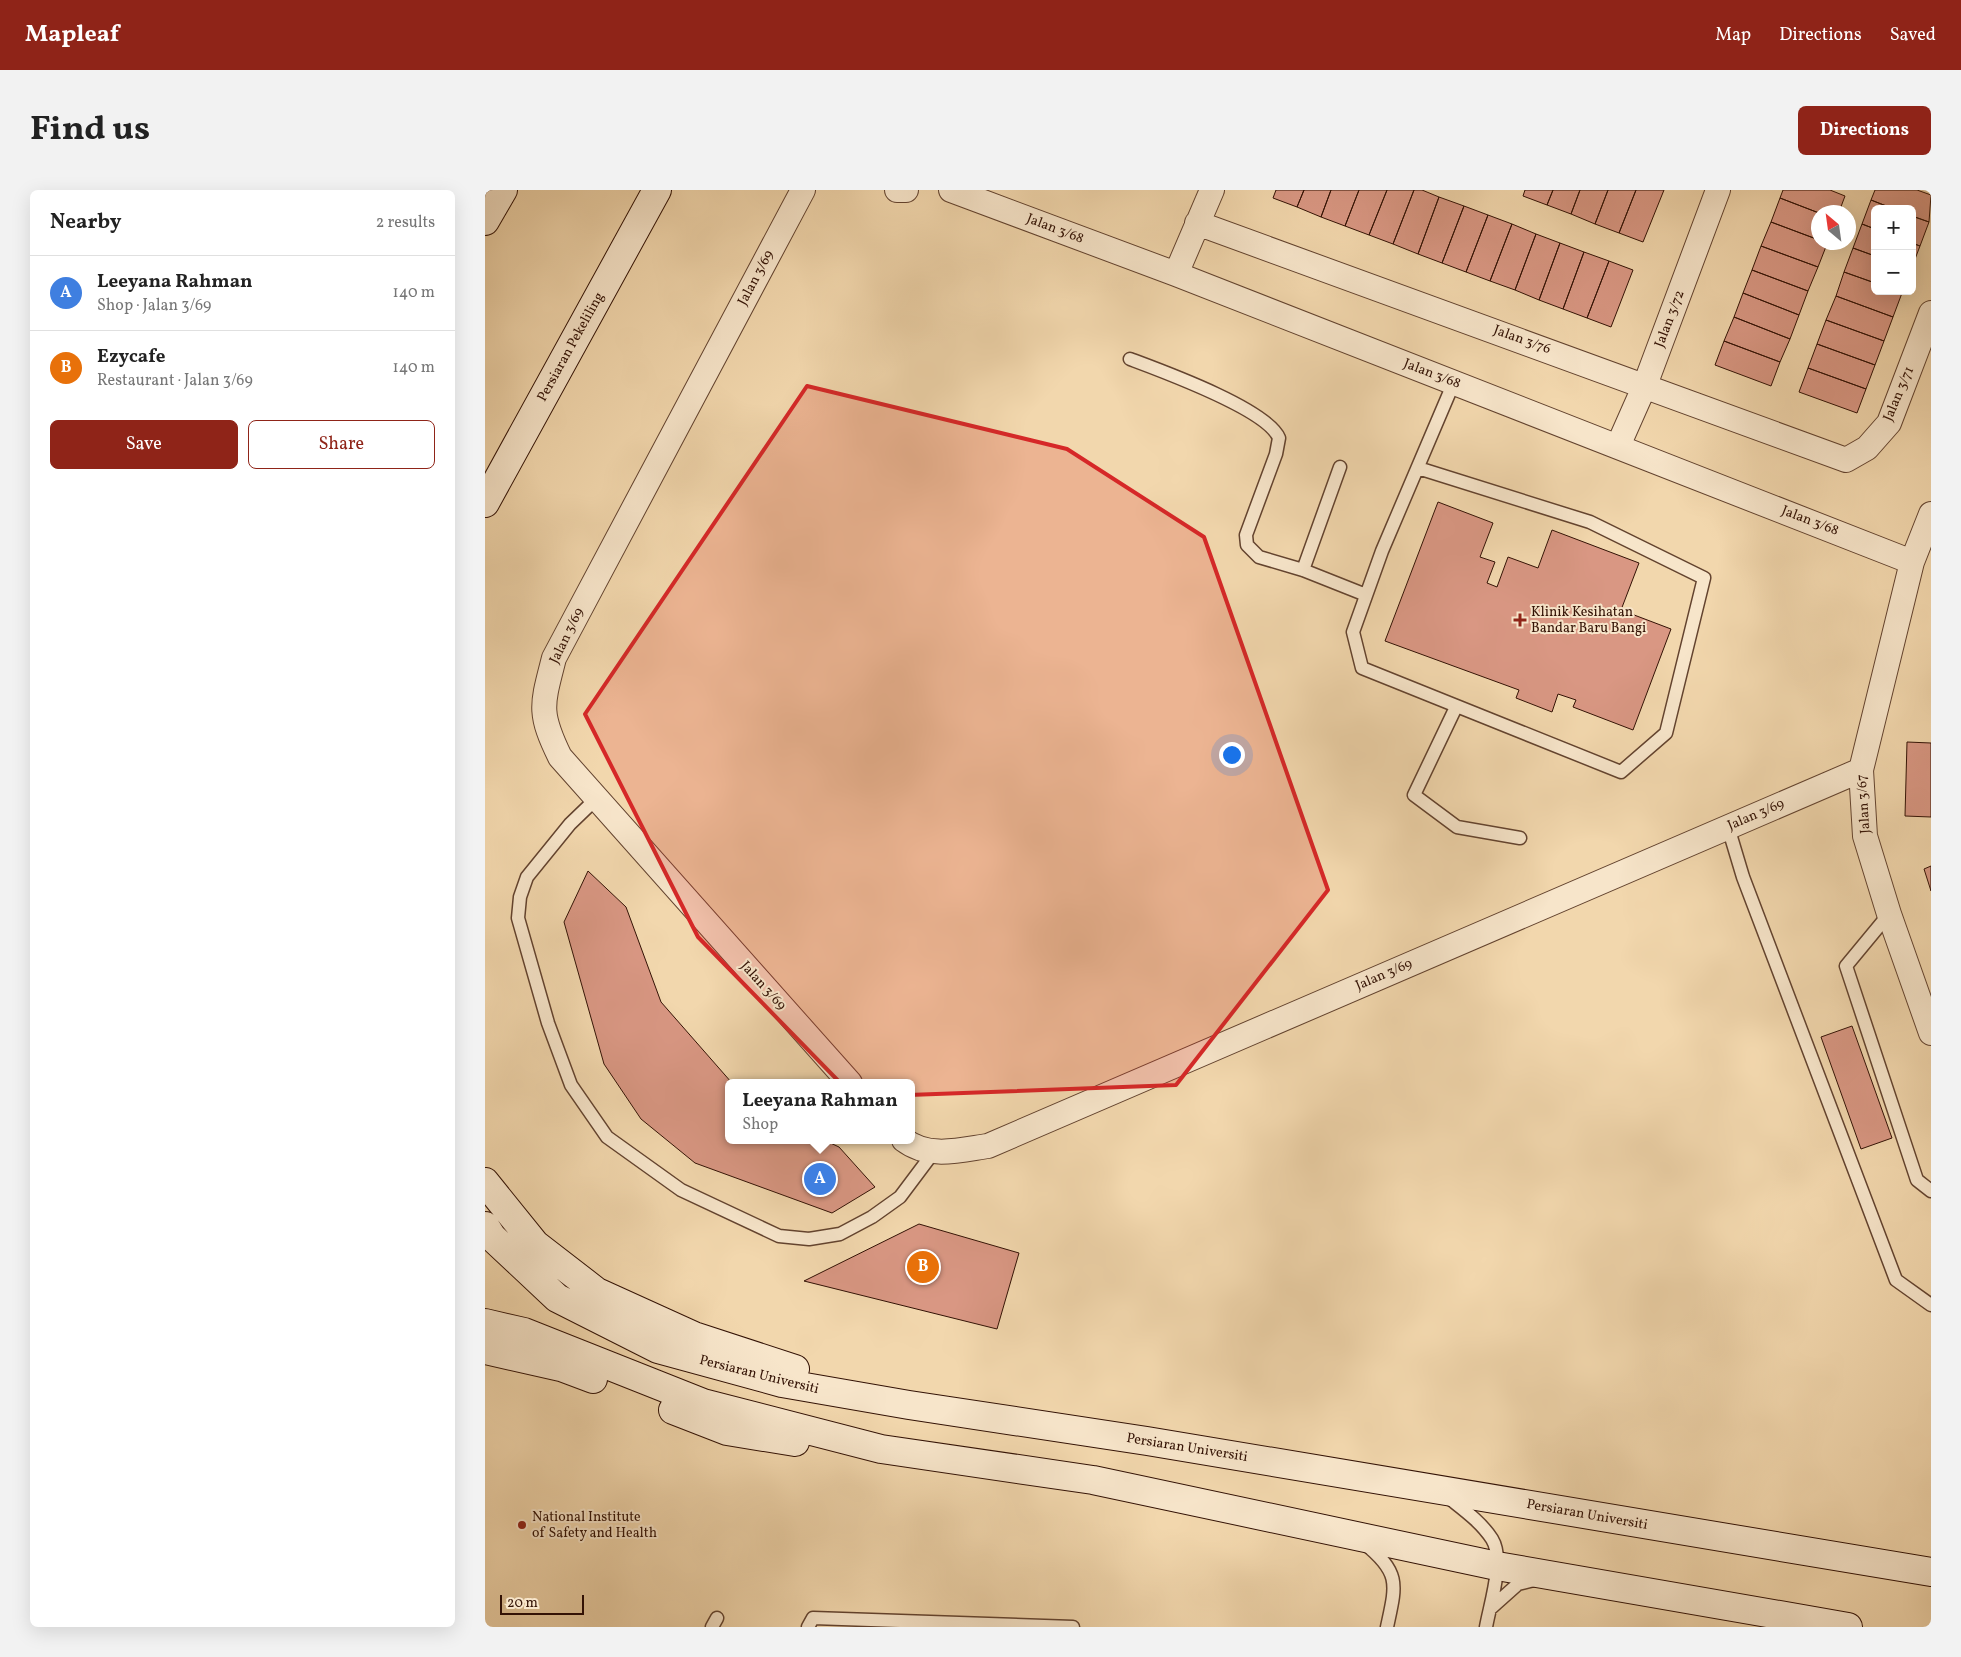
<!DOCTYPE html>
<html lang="en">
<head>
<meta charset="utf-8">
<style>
  :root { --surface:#fff; --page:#f2f2f2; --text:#222; --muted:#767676; --line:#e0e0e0; --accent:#8f2418 }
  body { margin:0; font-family:Vollkorn,serif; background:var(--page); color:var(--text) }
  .controls { position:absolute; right:15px; top:15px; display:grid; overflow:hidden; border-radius:8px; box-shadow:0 5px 20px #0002 }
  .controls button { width:45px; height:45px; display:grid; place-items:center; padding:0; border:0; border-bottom:1px solid var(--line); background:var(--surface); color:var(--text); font:25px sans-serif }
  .compass { position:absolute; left:1326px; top:15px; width:45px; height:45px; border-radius:50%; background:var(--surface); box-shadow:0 5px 20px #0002; rotate:331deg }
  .scale { position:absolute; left:15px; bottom:12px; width:84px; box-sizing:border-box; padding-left:5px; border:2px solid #331205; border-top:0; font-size:14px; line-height:18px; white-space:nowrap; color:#331205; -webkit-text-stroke:4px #f7e5ca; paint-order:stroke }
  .you { position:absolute; left:746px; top:564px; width:18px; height:18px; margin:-12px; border:4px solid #fff; border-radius:50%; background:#1a73e8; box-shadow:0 0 0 8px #1a73e833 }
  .badge { display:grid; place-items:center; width:32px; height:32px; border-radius:50%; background:var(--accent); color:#fff; font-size:16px; font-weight:700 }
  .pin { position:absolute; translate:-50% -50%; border:2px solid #fff; box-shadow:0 1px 5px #0006 }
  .popup { position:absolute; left:240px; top:889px; width:190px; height:65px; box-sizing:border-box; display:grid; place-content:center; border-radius:8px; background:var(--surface); filter:drop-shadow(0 1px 4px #0005); font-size:16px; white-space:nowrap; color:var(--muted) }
  .popup b { font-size:19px; color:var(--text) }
  .popup::after { content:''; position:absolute; left:50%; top:100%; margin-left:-10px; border:10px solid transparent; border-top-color:var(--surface) }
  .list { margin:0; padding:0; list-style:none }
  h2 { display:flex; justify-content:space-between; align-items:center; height:65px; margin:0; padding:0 20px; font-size:21px }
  h2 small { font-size:16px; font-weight:400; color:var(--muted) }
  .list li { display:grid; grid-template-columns:32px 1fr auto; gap:15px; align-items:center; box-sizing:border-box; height:75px; padding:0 20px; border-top:1px solid var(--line) }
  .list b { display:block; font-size:19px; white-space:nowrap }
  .list p { margin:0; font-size:16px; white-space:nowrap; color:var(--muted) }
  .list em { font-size:16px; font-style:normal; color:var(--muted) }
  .actions { display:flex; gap:10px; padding:15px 20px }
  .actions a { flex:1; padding:11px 0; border:1px solid var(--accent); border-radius:8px; text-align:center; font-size:18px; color:var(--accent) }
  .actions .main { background:var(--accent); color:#fff }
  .map { position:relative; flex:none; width:1446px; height:1437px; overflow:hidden; border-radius:8px }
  header { display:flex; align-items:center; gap:30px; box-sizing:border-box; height:70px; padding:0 25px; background:var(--accent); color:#fff }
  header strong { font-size:24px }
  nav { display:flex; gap:28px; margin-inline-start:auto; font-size:18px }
  .intro { display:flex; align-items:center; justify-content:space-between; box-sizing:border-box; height:120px; padding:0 30px }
  h1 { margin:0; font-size:35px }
  .button { padding:12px 22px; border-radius:8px; background:var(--accent); color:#fff; font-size:18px; font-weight:700 }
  main { display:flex; gap:30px; padding:0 30px }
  aside { flex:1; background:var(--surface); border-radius:8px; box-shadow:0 5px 20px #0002 }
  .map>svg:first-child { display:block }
</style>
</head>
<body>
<header>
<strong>Mapleaf</strong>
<nav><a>Map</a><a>Directions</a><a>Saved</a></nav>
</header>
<div class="intro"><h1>Find us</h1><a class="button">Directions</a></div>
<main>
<aside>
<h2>Nearby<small>2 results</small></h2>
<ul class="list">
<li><span class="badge" style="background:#3f7fe0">A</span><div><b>Leeyana Rahman</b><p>Shop · Jalan 3/69</p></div><em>140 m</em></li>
<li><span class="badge" style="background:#e8710a">B</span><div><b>Ezycafe</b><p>Restaurant · Jalan 3/69</p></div><em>140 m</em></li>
</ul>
<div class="actions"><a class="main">Save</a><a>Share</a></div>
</aside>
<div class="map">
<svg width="1446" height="1437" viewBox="0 0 1446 1437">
  <rect width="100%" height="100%" fill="#f2d7ad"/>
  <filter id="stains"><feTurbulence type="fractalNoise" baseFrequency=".004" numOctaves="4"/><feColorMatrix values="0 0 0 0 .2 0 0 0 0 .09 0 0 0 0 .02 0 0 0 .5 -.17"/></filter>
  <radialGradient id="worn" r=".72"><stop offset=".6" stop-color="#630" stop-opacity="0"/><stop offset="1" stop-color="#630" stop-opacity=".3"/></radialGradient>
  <path fill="#d99783" stroke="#331205" d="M791,0H819L812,17L788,8Z
    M819,0H846L836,27L812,17Z
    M846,0H874L860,36L836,27Z
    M874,0H902L884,45L860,36Z
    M902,0H929L908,54L884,45Z
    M929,0H937L954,7L933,64L908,54Z
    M1040,0H1068L1062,15L1038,6Z
    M1068,0H1095L1086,24L1062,15Z
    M1095,0H1123L1110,34L1086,24Z
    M1123,0H1151L1134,43L1110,34Z
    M1151,0H1179L1158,52L1134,43Z
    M1298,0H1345L1360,6L1354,22L1334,23L1295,8Z
    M1390,0H1432L1446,5L1444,32L1427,26V19H1409L1386,10Z
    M954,7L979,16L957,73L933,64Z
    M1295,8L1334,23V50L1286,32Z
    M1386,10L1409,19H1390V39L1377,34Z
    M979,16L1003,25L981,82L957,73Z
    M1003,25L1027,34L1005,91L981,82Z
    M1427,26L1444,32L1435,56L1427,53Z
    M1286,32L1334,50V52L1342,54L1333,77L1276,56Z
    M1027,34L1051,44L1030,100L1005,91Z
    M1377,34L1390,39V66L1368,58Z
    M1051,44L1075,53L1054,110L1030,100Z
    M1075,53L1099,62L1078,119L1054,110Z
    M1427,53L1435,56L1427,77Z
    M1276,56L1333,77L1323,101L1267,80Z
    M1368,58L1390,66V93L1359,82Z
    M1099,62L1124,71L1102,128L1078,119Z
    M1124,71L1148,80L1126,137L1102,128Z
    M1267,80L1323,101L1314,125L1258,103Z
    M1359,82L1390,93V101L1417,103L1408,127L1351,106Z
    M1258,103L1314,125L1305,149L1249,127Z
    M1351,106L1408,127L1399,151L1341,130Z
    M1249,127L1305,149L1295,172L1239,151Z
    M1341,130L1399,151L1390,175L1332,154Z
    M1239,151L1295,172L1286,196L1230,175Z
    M1332,154L1390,175L1381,199L1323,178Z
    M1323,178L1381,199L1372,223L1314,202Z
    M953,312L1008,333L995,367L1010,372L1002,393L1012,397L1023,367L1053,378L1067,340L1154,373L1136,420L1186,439L1148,540L1088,517L1091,510L1073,504L1067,522L1031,508L1034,500L900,451Z
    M1422,552L1446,553V627L1420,626Z
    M1446,676V701L1439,679Z
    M103,681L141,717L176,812L247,893H244V950H339L354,957L390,997L347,1023L210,973L156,929L119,874L79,732Z
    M1367,836L1407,948L1376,959L1336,847Z
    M434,1034L534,1063L512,1139L319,1091Z"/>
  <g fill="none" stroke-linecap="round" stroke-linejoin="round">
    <g stroke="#63432f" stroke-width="15">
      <path id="lane" d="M645,169C677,181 782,219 794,248L791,264L761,345L762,355L774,367L818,380L881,405
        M933,278L1105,332L1219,388L1181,543L1136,582L877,478L868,442L897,361L969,192
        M818,380L855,277
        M971,517L929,605L972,637L1035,648
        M112,608L85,634L42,687L35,707L33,728L63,833L86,895L122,947L196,1000L294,1046L324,1049L355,1044L387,1027L415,1007L448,963
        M1243,637L1258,687L1411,1090L1446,1115
        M1404,724L1361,776L1432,990L1446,1001
        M964,1308C979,1320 996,1332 1007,1349C1020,1370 1005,1414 1001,1437
        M880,1354C916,1383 911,1395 902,1437
        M1005,1419L1033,1394L1049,1390
        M227,1437L232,1428
        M323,1437L328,1428L588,1437"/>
    </g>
    <g stroke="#63432f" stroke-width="26">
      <path id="street" d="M318,0L69,468C57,515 53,522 75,567L365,893
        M412,0H421
        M466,0L691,84L1427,372
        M712,33L1361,270L1382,258L1404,233L1446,123
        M691,84L727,0
        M1133,256L1160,195L1233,0
        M1446,324L1427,372L1376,580L1380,646L1404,724L1446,843
        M419,950C444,969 475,960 503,956L1376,580"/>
    </g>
    <g stroke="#331205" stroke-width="30">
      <path id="secondary" d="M0,31L18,0
        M0,313L172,0
        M0,992L50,1054L112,1102L209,1146L310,1179
        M0,1036L7,1047L72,1108L173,1159L297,1193L424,1215L662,1251L1446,1382
        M0,1133L39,1142L218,1213L396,1259L608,1290L1012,1376L1363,1437
        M0,1160L76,1177L108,1189
        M188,1220L242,1241L310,1252"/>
    </g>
    <use href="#lane" stroke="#f7e5ca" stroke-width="12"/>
    <use href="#street" stroke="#f7e5ca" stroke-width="24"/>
    <use href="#secondary" stroke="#f7e5ca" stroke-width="28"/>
  </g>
  <path fill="#d62828" fill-opacity="0.2" stroke="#d62828" stroke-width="4" stroke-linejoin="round" d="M322,196L582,259L719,347L843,700L691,895L369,907L213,747L100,524Z"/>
  <g fill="#8f2418" stroke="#f7e5ca" stroke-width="2">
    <path d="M1032.5 422.5h5v5h5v5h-5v5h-5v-5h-5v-5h5z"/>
    <circle cx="37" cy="1335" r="5"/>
  </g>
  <g text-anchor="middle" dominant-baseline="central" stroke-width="4" stroke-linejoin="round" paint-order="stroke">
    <g font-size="14" fill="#331205" stroke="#f7e5ca">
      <text transform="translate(570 39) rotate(21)">Jalan 3/68</text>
      <text transform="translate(271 88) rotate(-62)">Jalan 3/69</text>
      <text transform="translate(1185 129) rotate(-69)">Jalan 3/72</text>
      <text transform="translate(1037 150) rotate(20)">Jalan 3/76</text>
      <text transform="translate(86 157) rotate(-61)">Persiaran Pekeliling</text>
      <text transform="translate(947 184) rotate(21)">Jalan 3/68</text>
      <text transform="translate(1414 204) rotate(-67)">Jalan 3/71</text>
      <text transform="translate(1325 331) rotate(21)">Jalan 3/68</text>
      <text transform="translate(82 446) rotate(-64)">Jalan 3/69</text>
      <text transform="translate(1379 614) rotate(-94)">Jalan 3/67</text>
      <text transform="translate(1271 625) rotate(-23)">Jalan 3/69</text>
      <text transform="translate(899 785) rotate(-23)">Jalan 3/69</text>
      <text transform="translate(278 796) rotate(48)">Jalan 3/69</text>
      <text transform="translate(274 1185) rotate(14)">Persiaran Universiti</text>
      <text transform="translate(702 1258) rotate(9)">Persiaran Universiti</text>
      <text transform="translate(1102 1325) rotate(10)">Persiaran Universiti</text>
    </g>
    <g font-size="14" fill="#331205" stroke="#f7e5ca" text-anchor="start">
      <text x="1046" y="422">Klinik Kesihatan<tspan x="1046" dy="16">Bandar Baru Bangi</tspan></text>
      <text x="47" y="1327">National Institute<tspan x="47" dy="16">of Safety and Health</tspan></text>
    </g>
  </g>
  <rect width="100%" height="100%" filter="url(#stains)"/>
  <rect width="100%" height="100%" fill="url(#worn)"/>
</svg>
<div class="controls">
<button>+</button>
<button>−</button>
</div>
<svg class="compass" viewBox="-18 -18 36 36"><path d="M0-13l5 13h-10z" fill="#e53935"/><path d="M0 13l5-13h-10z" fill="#767676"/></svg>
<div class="scale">20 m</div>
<div class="you"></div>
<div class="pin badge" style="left:335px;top:989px;background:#3f7fe0">A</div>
<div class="popup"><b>Leeyana Rahman</b>Shop</div>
<div class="pin badge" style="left:438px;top:1077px;background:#e8710a">B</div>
</div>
</main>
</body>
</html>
